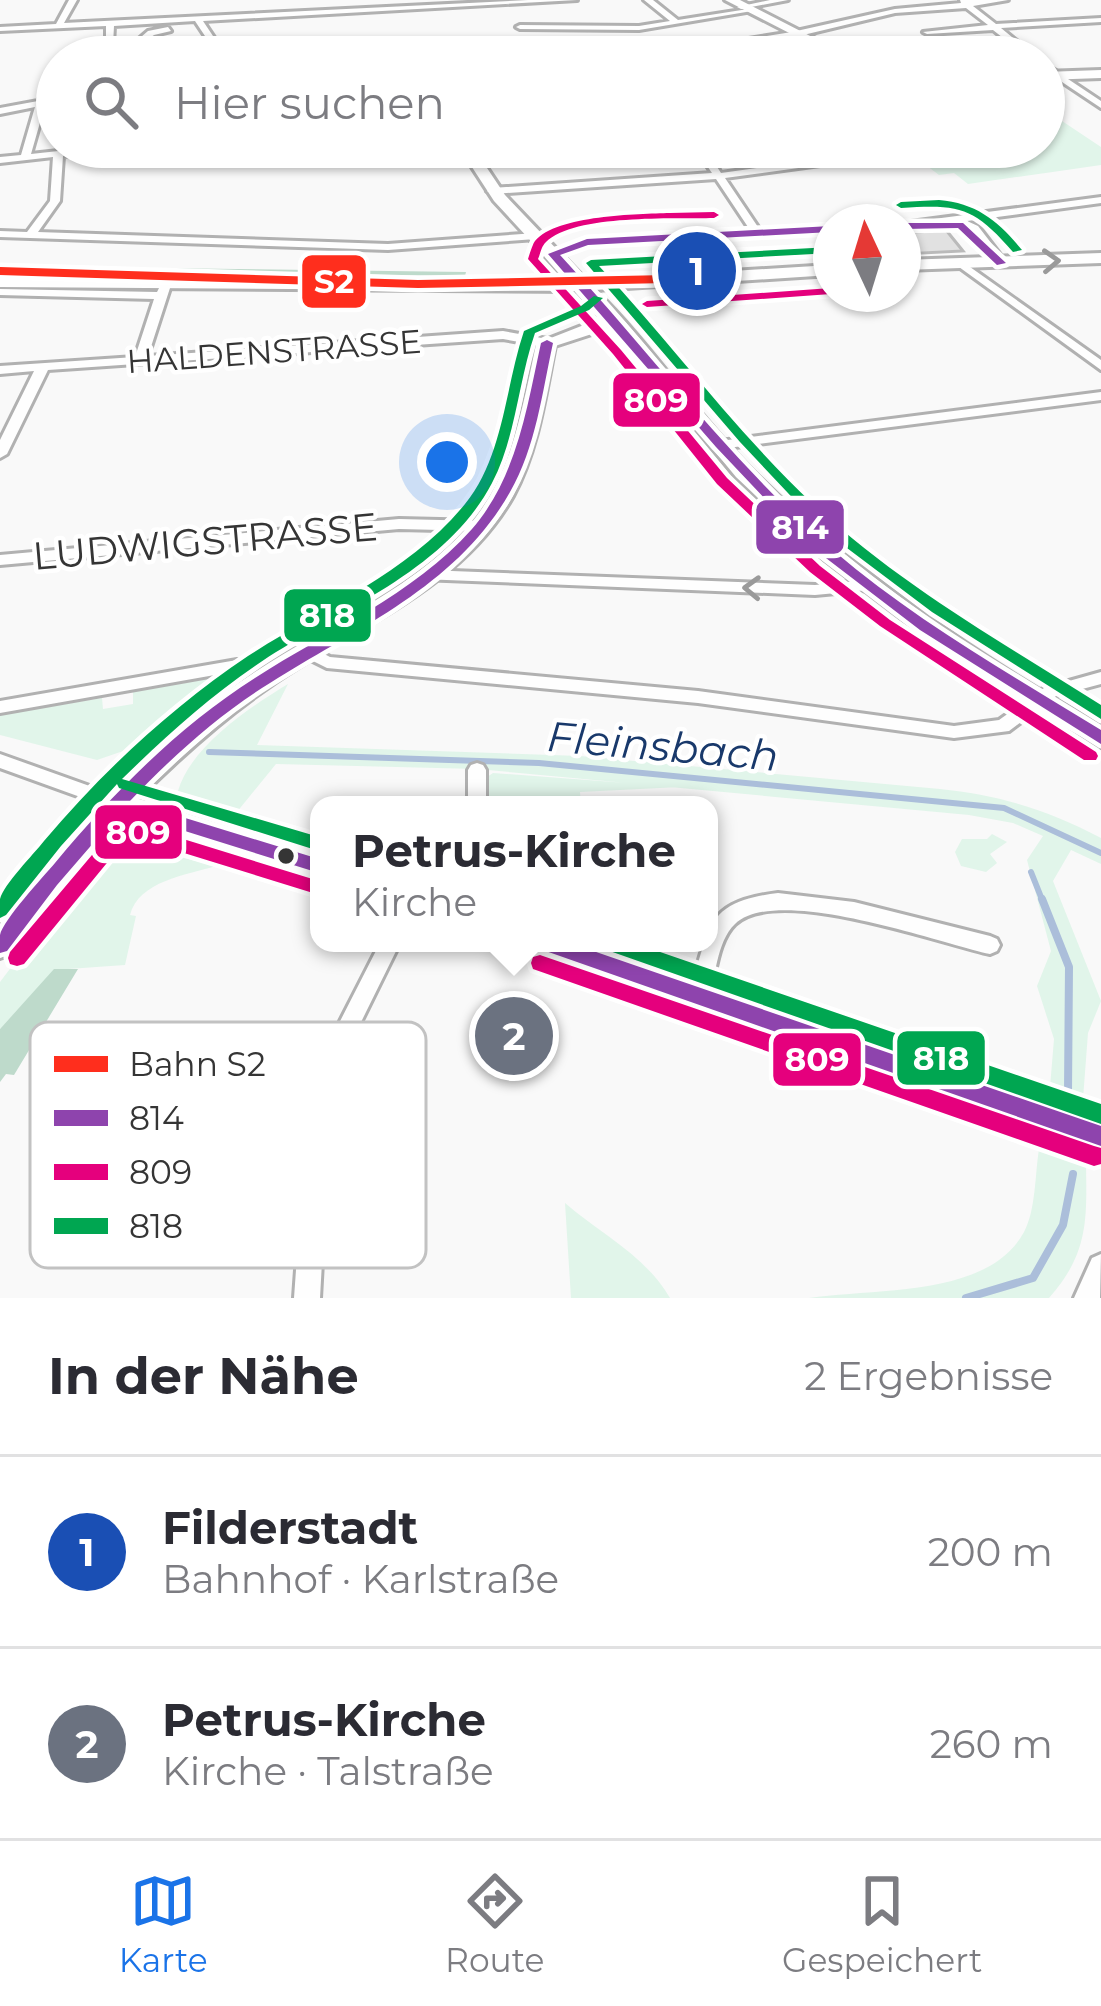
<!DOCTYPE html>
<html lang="de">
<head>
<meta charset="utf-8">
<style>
  :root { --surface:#fff; --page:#f7f7f7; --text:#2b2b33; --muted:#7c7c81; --line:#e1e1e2; --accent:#1a73e8 }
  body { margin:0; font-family:Montserrat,sans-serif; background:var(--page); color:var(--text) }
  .compass { position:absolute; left:813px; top:204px; width:108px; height:108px; border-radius:50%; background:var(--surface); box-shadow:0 3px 9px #0004; rotate:356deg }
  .you { position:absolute; left:447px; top:462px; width:42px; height:42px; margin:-30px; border:9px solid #fff; border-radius:50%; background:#1a73e8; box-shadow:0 0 0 18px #1a73e833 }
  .badge { display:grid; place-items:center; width:78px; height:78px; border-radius:50%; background:var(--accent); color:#fff; font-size:39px; font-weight:700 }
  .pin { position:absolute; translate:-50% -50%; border:6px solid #fff; box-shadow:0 3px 12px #0006 }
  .popup { position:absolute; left:310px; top:796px; width:408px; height:156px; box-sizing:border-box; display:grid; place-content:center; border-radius:24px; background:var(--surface); filter:drop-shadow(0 3px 9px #0005); font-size:39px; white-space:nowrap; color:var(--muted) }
  .popup b { font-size:45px; color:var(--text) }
  .popup::after { content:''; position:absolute; left:50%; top:100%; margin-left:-24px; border:24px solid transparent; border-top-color:var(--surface) }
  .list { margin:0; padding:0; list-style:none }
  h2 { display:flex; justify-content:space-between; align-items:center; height:156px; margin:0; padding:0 48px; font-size:51px }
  h2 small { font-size:39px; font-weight:400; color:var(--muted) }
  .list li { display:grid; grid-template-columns:78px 1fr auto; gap:36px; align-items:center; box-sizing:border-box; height:192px; padding:0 48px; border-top:3px solid var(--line) }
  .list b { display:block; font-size:45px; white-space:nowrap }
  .list p { margin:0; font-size:39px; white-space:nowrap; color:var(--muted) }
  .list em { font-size:39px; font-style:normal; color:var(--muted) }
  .icon { flex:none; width:66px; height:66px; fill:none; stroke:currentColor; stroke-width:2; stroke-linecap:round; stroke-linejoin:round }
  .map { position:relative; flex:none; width:1101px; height:1298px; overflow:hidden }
  .search { position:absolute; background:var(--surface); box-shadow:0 3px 9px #0004; left:36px; right:36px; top:36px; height:132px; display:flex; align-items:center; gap:30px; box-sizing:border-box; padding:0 42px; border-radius:66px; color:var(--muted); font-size:45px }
  .sheet { height:540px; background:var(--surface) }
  nav { display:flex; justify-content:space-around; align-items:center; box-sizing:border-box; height:168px; border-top:3px solid var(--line); background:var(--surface); font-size:33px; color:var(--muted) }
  nav a { display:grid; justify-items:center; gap:6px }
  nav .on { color:var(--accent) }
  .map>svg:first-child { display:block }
</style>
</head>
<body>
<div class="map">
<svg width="1101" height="1298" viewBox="0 0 1101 1298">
  <rect width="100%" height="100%" fill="#f9f9f9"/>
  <path fill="#e1f5ea" d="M1044,109L1101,147V165L968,184L954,173L939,175L902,147H1044Z
    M219,677L129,749L97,760L0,735V715L102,698L103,709L133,704V692Z
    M288,684L257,745L580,756L940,789C1000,795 1048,810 1101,838V864L1071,850L1053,881L1101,1001L1088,1033L1083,1099L1050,1087L1054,1039L1037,986L1051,951L1027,860L1043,836L1013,823L969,815L477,769L276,764L232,818L182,798L178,791C191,746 250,707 288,684Z
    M493,773L680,787L580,792L581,805H489L487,777Z
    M992,834L1007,842L990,854L997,863L986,872L961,866L955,852L962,839H987Z
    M144,848L216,866C186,875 139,881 130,915L136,916L125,965L54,970L0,1029V982L92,860L100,863Z
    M1039,1149L1086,1165C1087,1221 1088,1254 1049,1298H809C875,1288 988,1298 1024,1232C1036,1210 1035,1173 1039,1149Z
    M565,1203C603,1236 644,1254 670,1298H571Z"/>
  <path fill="#bedacb" d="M0,266L466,272L465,276L0,270Z
    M54,969H78L14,1075L6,1074L0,1082V1029Z"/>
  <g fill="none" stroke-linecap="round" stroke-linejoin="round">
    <path stroke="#abbeda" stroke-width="6" d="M209,752L539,763L1004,808L1101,853
      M1031,872L1043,902"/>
    <path stroke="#abbeda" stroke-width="8" d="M1042,899L1069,967L1068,1092
      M966,1298L1033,1278L1063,1225L1073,1174"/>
  </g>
  <path fill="#e1e1e1" stroke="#bababa" stroke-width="3" d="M946,230L963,251L903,254V233Z"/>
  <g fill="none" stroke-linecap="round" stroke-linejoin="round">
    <g stroke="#b1b1b1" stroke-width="10">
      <path id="pedestrian" d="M572,49L696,48"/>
    </g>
    <g stroke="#b1b1b1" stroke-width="6">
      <path id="minor" d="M69,0H77L64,23L528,0H577L203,21L221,48V57H213V48L195,21L114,26L113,45L92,57H82L106,42V26L0,31V27L56,24Z
        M644,0H653L678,20L748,9L752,11L639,30L520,29L516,27L520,25L639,26L670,21Z
        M770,0H788L741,9L737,7Z
        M960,0H1008L973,6L996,24L1101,18V22L1001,28L1036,57H1027L993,30L927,34L923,32L988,25L966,8L895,13L799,36L696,50L692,48L792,32L895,9L961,3Z
        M168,27L171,31L154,35L144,42L176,57H165L134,43L148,31Z
        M572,47L575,51L481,57L510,50Z
        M1044,63L1101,101V108L1044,70Z
        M57,68V80L48,99L57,97V103L45,105L31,154L95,147H127L122,150L63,156L60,201L38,232L388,244L536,233L541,236L536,239L388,250L0,237V231L27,232L50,201L53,157L0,163V157L21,155L35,107L0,114V108L38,101L53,71Z
        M694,147H704L721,173L886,150L891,153L886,156L725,178L760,230L831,226V232L588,245L553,257L549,256V252L587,239L750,230L716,179L492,194L487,191L492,188L712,173Z
        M1101,197V203L967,221L978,226L1005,261V265H997C959,215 964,221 903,229V223Z
        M963,262L1101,360V370L959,267L957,265Z
        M160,286L170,288L148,356L503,331L547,339L553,343L547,347L503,339L48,370L7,454L0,458V440L34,371L0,374V366L135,357L154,299L0,295V289L157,292Z
        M1101,392V400L720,449L713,445L720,441Z
        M399,519L481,521L488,526L481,531L399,529L0,565V555Z
        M426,570L815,585L868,580L876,585L868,590L815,595L421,579L418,575L421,571Z
        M307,645L330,657L698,691L954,726L999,720L1044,688L1101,672V684L1056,696L1009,731L954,738L698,703L327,668L301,655L299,651L301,647Z
        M237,660L245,666L243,670L0,713V701Z
        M0,754L126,799L128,804L126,809L119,811L0,768Z
        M477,763L483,765L486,770V805H468V770L471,765Z
        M778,893L854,902L990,936L997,939L1000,945L997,951L990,954C937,942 777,884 735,924C716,942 716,979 707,1003L699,1005L691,1003L688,996L704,943H709C709,905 747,897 778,893Z
        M380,943H400L332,1081L320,1298H294L306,1130L104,1144L96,1141L92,1133L96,1125L104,1122L308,1108L310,1080Z
        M1101,1254L1100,1298H1074L1092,1258Z"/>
    </g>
    <g stroke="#b1b1b1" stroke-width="6">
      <path id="secondary" d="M725,0H740L851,57H836Z
        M1101,70V78L1044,80V72Z
        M459,147H473L505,195L586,280L831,265V275L595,290C652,346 696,414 752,470C854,573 976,655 1101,726V747L1045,717L951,656L816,553L736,477L610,324L601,331L555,346C545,396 538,450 513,496C461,589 353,628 270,686C222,719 179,758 138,799L319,855V877L123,816L67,880L11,954L0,958C0,947 0,931 1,921C9,901 43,868 58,850C117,784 181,721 255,672C331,622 420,587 479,515C517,468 525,400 538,343L589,323L600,314L577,291L0,287V277L568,281L494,201Z
        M1101,253V263L903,270V260Z
        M532,943H584L1101,1120V1152L536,952Z"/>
    </g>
    <use href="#pedestrian" stroke="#fefefe" stroke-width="8"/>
    <use href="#minor" fill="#fefefe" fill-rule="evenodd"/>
    <use href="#secondary" fill="#fefefe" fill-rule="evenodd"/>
    <g stroke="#fff" stroke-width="9">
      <path id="bus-1" d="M903,223H963L1006,263L997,265L958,228L903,229Z
        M831,226V232L588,245L560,255C651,353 732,464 834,551C916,621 1010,674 1101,730V744L920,630L822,555L785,520L716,447L548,254L587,239Z
        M547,340L553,343C542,393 536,447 510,492C457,586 357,628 270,683C218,715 172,757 130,801L319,859V873L121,811L57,885L7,951L0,953C0,947 0,941 0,935C3,920 43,877 55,863C113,793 178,727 255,678C329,630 412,596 472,529C517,477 527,407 541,343Z
        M538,943H570L1101,1126V1146L540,949Z"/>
    </g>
    <g stroke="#fff" stroke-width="9">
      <path id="bus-2" d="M670,213L714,212L719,215L714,218C675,219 574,214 546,242C541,247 541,252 538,259L621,350L727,478L820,566L890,620L1096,752L1098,756L1096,760H1084L880,626L810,572L717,484L613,354L528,259C529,256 533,243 535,241C557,215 638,214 670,213Z
        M831,288V294L647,307L642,304L647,301Z
        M125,821L319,881V891L313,893L129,836L24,964L17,966L10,964L8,958L10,952L119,823Z
        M540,955L1094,1146L1101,1148V1164L1094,1166L533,969L531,963L533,957Z"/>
    </g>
    <g stroke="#fff" stroke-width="9">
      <path id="bus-3" d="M939,200C977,203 999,222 1022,250L1013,252C974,207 960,204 901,208L896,205L901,202Z
        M831,247V253L599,266C672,344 736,432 814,505C900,585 1003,643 1101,705V719L932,612L839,542L804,510L740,442L586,263L591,260Z
        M594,296L603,298L589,310L535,333C518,382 516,437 492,483C445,573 335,611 255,666C207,699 164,738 122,779L319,837V851L119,788L117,784L61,846L6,915L0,918C0,911 0,905 0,899C4,884 33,855 44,841C103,771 172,707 248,656C322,608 408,574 465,504C504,456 505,387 524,331L581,306Z
        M602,943H634L1101,1104V1124L604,949Z"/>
    </g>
    <use href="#bus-1" fill="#8e44ad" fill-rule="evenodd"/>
    <use href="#bus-2" fill="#e5007d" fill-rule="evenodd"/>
    <use href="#bus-3" fill="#00a651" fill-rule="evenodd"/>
    <g stroke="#fff" stroke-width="9">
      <path id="rail-1" d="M0,267L418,280L668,275L674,279L668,283L418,288L0,275Z"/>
    </g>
    <use href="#rail-1" fill="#ff2e1d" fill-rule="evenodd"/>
  </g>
  <defs><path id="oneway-chevron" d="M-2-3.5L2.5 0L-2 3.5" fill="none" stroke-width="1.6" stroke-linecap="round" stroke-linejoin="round" transform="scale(3)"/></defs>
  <g stroke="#9a9a9a">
    <use href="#oneway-chevron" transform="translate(1051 261) rotate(-3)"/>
    <use href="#oneway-chevron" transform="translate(752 588) rotate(-178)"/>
  </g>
  <circle fill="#353535" stroke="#fff" stroke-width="4.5" cx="286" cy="856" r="10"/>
  <g text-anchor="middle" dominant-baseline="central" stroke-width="9" stroke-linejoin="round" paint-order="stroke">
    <g font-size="33" fill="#353535" stroke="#fff">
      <text transform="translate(274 351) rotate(-4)">HALDENSTRASSE</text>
    </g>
    <g font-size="39" fill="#353535" stroke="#fff">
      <text transform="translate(205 541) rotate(-5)">LUDWIGSTRASSE</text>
    </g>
    <g font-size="42" font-style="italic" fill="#19396b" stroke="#fff">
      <text transform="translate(663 746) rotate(5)">Fleinsbach</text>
    </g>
  </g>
  <rect x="30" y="1022" width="396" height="246" rx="18" fill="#fff" stroke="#c2c2c2" stroke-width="3"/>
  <rect x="54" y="1056" width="54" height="16" fill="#ff2e1d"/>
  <rect x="54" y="1110" width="54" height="16" fill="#8e44ad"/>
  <rect x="54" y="1164" width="54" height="16" fill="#e5007d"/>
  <rect x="54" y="1218" width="54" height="16" fill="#00a651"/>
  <g font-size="33" fill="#353535">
    <text x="129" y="1076">Bahn S2</text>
    <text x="129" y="1130">814</text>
    <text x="129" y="1184">809</text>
    <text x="129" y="1238">818</text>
  </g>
  <g stroke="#fff" stroke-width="4.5">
    <rect x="300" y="253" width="68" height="57" rx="12" fill="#ff2e1d"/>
    <rect x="611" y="371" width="91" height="58" rx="12" fill="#e5007d"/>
    <rect x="754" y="498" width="92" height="58" rx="12" fill="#8e44ad"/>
    <rect x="282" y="587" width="91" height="57" rx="12" fill="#00a651"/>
    <rect x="93" y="803" width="91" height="58" rx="12" fill="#e5007d"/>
    <rect x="895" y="1029" width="92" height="58" rx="12" fill="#00a651"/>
    <rect x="771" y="1031" width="92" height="57" rx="12" fill="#e5007d"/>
  </g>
  <g font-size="33" text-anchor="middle" font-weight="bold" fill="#fff">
    <text x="334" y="293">S2</text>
    <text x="656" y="412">809</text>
    <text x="800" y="539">814</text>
    <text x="327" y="627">818</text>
    <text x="138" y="844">809</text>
    <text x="941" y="1070">818</text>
    <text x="817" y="1071">809</text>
  </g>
</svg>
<svg class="compass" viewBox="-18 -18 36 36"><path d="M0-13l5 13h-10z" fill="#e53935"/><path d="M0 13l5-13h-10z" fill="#7c7c81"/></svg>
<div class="you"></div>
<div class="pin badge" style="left:697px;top:271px;background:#1a4fb4">1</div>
<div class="pin badge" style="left:514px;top:1036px;background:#6b7280">2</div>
<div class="popup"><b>Petrus-Kirche</b>Kirche</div>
<div class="search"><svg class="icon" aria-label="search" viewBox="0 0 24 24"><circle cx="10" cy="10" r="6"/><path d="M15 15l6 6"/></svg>Hier suchen</div>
</div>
<section class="sheet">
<h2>In der Nähe<small>2 Ergebnisse</small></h2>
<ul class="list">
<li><span class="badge" style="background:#1a4fb4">1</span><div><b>Filderstadt</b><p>Bahnhof · Karlstraße</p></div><em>200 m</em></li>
<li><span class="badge" style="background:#6b7280">2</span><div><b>Petrus-Kirche</b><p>Kirche · Talstraße</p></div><em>260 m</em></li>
</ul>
</section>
<nav>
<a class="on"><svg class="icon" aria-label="map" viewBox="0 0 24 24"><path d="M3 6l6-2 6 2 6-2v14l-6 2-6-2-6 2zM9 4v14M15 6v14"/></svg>Karte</a>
<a><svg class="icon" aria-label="directions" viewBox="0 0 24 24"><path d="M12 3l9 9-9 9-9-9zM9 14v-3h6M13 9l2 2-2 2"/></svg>Route</a>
<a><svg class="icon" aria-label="saved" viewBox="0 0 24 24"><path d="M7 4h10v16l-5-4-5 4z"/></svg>Gespeichert</a>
</nav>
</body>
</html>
